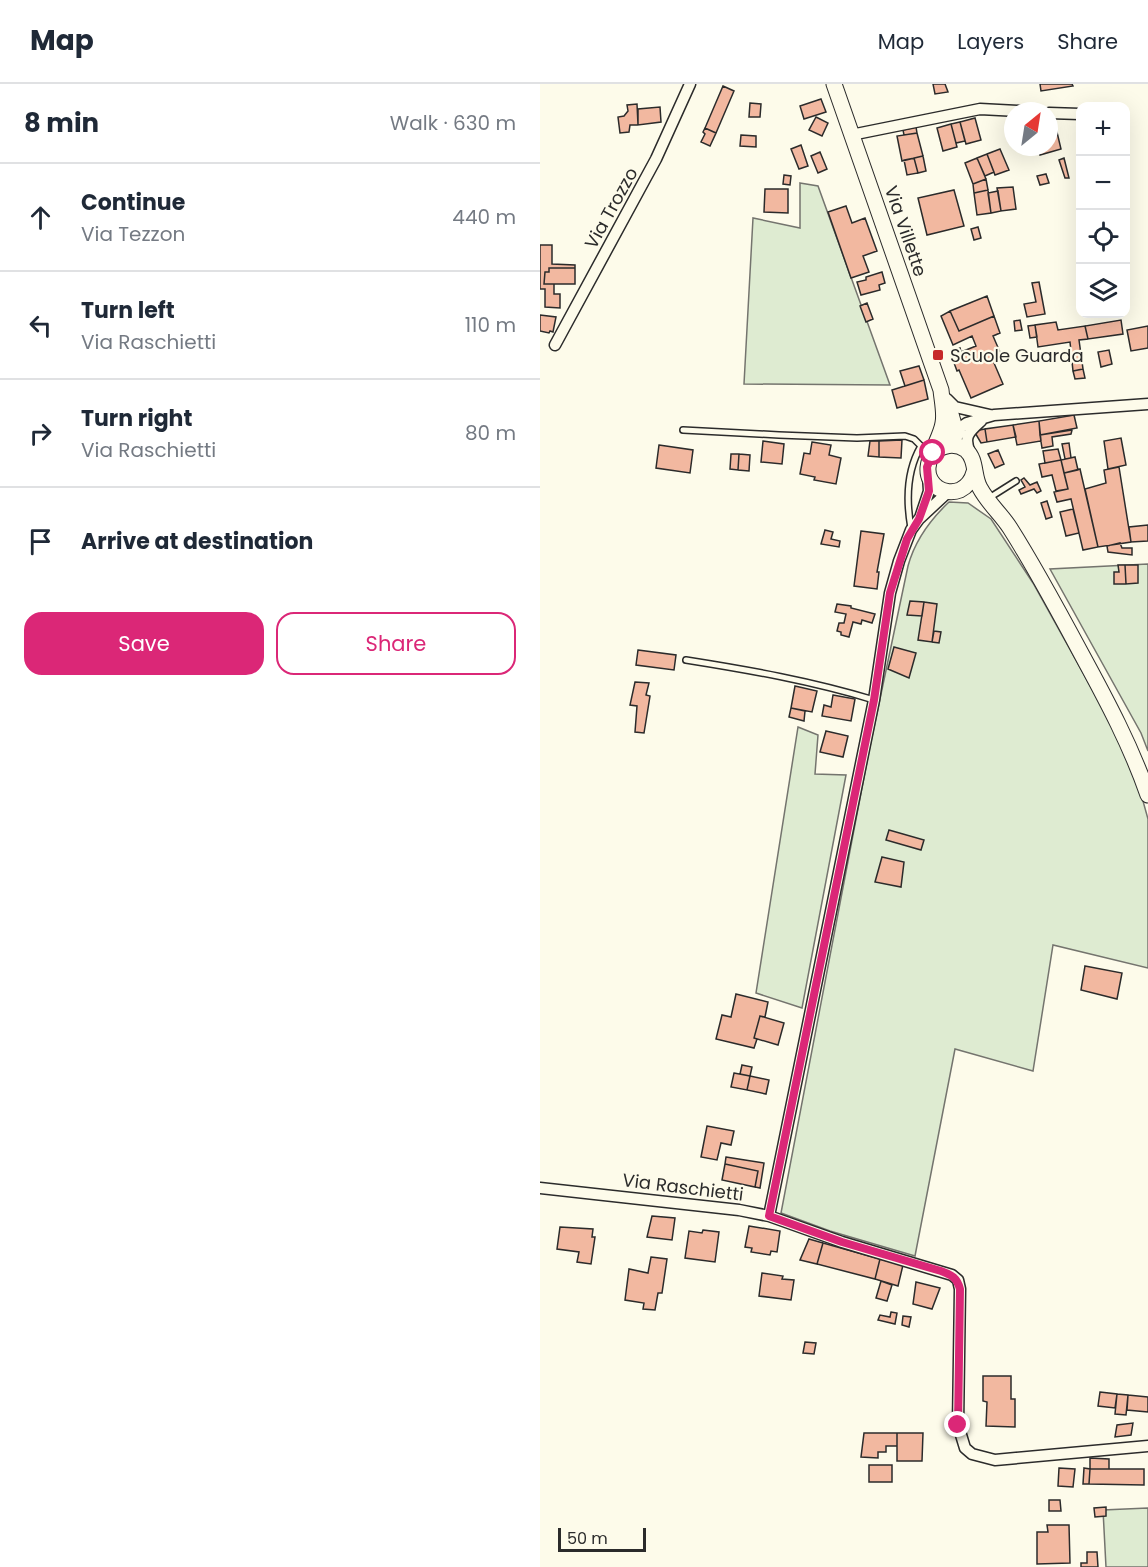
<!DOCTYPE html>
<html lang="en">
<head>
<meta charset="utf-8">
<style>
  :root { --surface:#fff; --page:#f6f6f7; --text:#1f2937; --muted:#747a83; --line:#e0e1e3; --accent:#db2777 }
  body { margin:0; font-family:Poppins,sans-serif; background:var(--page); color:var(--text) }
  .controls { position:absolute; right:18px; top:18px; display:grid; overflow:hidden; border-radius:12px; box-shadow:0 6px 24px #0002 }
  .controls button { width:54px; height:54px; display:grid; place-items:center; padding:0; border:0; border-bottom:2px solid var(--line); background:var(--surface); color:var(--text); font:30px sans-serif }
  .compass { position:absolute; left:464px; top:18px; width:54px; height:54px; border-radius:50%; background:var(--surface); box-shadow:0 6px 24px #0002; rotate:30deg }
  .scale { position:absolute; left:18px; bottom:15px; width:88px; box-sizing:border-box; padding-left:6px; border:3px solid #2b2b2b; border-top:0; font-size:16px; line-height:21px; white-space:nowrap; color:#2b2b2b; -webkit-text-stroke:4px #fdfbea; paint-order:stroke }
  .stop { position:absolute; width:18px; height:18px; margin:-14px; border:4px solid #db2777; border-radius:50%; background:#fff }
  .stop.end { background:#db2777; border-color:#fff; box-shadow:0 2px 6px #0008 }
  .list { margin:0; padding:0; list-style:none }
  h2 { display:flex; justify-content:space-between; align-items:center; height:78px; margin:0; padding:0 24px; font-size:26px }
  h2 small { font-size:20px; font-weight:400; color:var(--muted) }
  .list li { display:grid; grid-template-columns:39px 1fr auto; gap:18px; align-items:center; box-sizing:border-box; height:108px; padding:0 24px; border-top:2px solid var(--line) }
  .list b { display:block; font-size:22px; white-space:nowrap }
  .list p { margin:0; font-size:20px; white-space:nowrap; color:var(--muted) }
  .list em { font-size:20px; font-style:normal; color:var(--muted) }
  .actions { display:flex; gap:12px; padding:18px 24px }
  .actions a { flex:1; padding:14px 0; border:2px solid var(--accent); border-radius:18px; text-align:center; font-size:21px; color:var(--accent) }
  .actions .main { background:var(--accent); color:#fff }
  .icon { flex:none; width:33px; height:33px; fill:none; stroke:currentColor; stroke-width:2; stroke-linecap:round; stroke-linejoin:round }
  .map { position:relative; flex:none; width:608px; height:1483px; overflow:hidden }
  header { display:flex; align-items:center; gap:36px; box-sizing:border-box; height:84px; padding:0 30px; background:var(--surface); border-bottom:2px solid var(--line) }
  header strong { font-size:28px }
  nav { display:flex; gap:33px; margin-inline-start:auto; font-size:21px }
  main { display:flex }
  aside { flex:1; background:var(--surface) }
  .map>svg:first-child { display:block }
</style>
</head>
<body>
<header>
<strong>Map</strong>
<nav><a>Map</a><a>Layers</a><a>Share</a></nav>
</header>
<main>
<aside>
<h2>8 min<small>Walk · 630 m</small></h2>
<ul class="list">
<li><svg class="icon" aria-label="ahead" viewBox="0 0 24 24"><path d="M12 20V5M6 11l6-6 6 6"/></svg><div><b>Continue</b><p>Via Tezzon</p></div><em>440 m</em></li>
<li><svg class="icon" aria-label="left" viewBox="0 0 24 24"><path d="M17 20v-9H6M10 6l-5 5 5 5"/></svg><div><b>Turn left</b><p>Via Raschietti</p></div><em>110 m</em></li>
<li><svg class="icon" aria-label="right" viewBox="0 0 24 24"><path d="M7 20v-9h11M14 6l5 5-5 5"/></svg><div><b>Turn right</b><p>Via Raschietti</p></div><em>80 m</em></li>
<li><svg class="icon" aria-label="arrive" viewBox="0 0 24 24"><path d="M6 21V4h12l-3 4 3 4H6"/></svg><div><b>Arrive at destination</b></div></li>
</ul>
<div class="actions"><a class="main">Save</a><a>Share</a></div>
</aside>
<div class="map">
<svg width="608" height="1483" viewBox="0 0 608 1483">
  <rect width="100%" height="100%" fill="#fdfbea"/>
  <path fill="#deebd1" stroke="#74746e" stroke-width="1.5" d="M260,99L278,102L350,301L204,300L213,134L260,144Z
    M409,418L428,419L451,435L493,499L582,659L598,699L608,735V884L513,861L493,987L415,965L375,1172L290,1147L241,1129L329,667L368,482C375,456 390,436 409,418Z
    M608,480V667L601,649L510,485Z
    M258,643L278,651L275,690L306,691L262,924L216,909Z
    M608,1424V1483H566L563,1426Z"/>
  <path fill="#f2b8a0" stroke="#2b2b2b" stroke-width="1.5" d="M393,0H405L408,8L395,10Z
    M500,0H532L533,2L501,7Z
    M183,2L194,7L176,49L165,44Z
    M281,15L286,28L264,35L260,22Z
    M210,19L221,20L220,33H209Z
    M97,20L98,41H90L89,48L80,49L78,33L84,32L88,27L87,21Z
    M120,23L121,38L98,41V25Z
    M276,33L288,39L282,52L269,46Z
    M435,34L441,56L426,60L420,38Z
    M420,38L425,57L416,59L411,40Z
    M411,40L417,63L403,67L397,44Z
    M376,43L377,49L364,51L363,46Z
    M165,44L176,49L170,62L161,58L165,50L163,48Z
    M516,44L521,65L500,71L498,63H509V46Z
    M377,49L383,72L362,77L357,52Z
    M201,51L216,52V63L200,62Z
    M261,61L268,82L259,85L251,65Z
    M460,65L469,86L455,91L447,70Z
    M280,68L287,85L278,89L271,72Z
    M447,70L454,88L445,92L437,74Z
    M383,72L386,87L378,89L374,74Z
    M374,74L378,89L367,91L364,76Z
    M437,74L446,95L433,100L425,79Z
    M524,74L529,94H525L519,76Z
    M506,90L509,99L500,101L497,92Z
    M244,91L251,92L250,101L243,100Z
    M446,95L448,106L434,109L433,100Z
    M473,103L476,125L461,127L457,104Z
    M225,105H248V129L224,128Z
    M414,106L424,142L387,151L378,114Z
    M448,106L451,129L437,131L434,109Z
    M458,107L461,127L451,129L448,109Z
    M306,122L312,139L325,134L337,167L323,172L329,188L311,194L288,128Z
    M438,143L441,154L434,156L431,145Z
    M0,161H12V180L35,181V184H9V188H5L4,200H14V210H20V224L5,223V205H0Z
    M9,184H35V200H4L5,188H9Z
    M342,188L345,199L339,201L340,206L321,211L317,198L326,196V193Z
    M499,198L505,230L487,233L484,220L496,218L492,199Z
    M447,212L454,232L419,247L410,227Z
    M327,219L333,235L326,238L320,222Z
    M410,227L419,247L454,232L460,249L453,252L463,275L454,279L463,300L431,314L419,286L417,287L410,268L420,264L421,268L436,262L432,252L413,261L401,232Z
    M0,231L16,233L13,248L10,247L9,249L0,247Z
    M480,236L482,246L475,247L474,237Z
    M581,236L583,250L548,255L545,242Z
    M516,238L518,246L545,242L548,255L539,256L543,285L533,287L530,258L498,263L495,241Z
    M495,241L497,253L490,254L488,242Z
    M608,242V264L591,267L587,246Z
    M569,266L572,280L561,283L558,268Z
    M379,282L384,296L365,302L360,287Z
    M543,285L545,294L535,295L533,287Z
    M384,296L388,315L357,324L352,306Z
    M534,331L537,344L500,351L499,337Z
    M499,337L501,357L477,361L473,341Z
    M473,341L476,353L447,358L445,345Z
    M445,345L447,358L441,359L434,347Z
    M532,346L531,350L512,353L513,362L502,364L500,351Z
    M581,354L586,381L568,385L564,357Z
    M362,356L361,374L339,373V357Z
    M223,357L244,360L242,380L221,378Z
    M330,357H339V373L328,372Z
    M272,358L291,361L289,371L301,374L296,400L274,396L275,393L260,390L264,369L270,370Z
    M529,359L531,374L525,375L522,360Z
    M119,361L153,366L150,389L116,384Z
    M518,365L521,376L505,379L503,367Z
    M458,366L464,380L455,384L448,370Z
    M191,370H199L198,386L190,385Z
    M199,370L210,371L209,387L198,386Z
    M535,373L538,386L524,389L521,376Z
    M521,376L528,405L516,407L512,391L502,393L499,380Z
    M579,383L591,458L558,463L545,405L566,399L564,386Z
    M540,385L558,463L543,466L531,415L517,418L514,408L528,405L524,389Z
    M484,394L490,401L497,398L501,407L497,409L494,405L481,410L479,406L485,403L481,396Z
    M507,417L512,433L506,435L501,419Z
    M533,425L539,449L526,452L520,428Z
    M608,441V457L591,458L589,443Z
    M285,446L293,448L291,455L300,457L299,463L281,460Z
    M321,447L344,450L337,488H339L337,505L314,502Z
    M580,459L582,464H592V471L568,468L567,462Z
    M578,481H585L586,500H574V488H579Z
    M585,481H598V499L586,500Z
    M370,517L384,518L382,532L367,531Z
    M384,518L397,520L392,558L378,556Z
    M297,520L311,522V524L335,530L332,539L322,536L321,540L313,538L309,553L301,551V548L297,547L299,539H304L306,530L295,528Z
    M394,547L401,548L399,559L392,558Z
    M354,563L376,569L369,594L348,585Z
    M98,566L136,571L134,586L96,581Z
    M95,598L109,599L106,611L110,612L104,649L95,648L97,622L90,621Z
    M255,602L277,607L272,628L251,624Z
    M293,611L315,615L311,637L282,632L284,621L291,623Z
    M251,624L265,627L264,637L249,633Z
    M286,647L308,652L303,673L280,668Z
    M349,746L384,756L381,766L346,756Z
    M342,773L364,778L361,803L335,798Z
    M545,882L582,889L577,915L541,906Z
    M196,910L228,918L225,933L220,932L214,954L217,955L214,964L176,955L182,931L191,933Z
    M220,932L244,939L238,961L214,954Z
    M202,981L212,983L210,992L200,990Z
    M194,989L210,992L207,1006L191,1003Z
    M210,992L229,996L226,1010L207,1006Z
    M167,1042L194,1047L191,1061L181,1059L177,1076L161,1073Z
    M186,1073L224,1079L220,1104L215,1103L218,1087L185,1080Z
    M185,1080L218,1087L215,1103L182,1096Z
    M112,1132L135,1134L132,1156L107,1153Z
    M209,1142L240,1147L237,1168L231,1167L230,1171L211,1168L212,1164L205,1163Z
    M20,1143L53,1145L52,1153H55L51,1180L37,1178L39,1168L17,1165Z
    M163,1146L179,1148L175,1178L145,1174L149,1147L162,1149Z
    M269,1155L283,1159L277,1180L260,1176Z
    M283,1159L340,1175L335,1195L277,1180Z
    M111,1173L127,1175L122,1209H118L115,1226L103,1225L104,1219L85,1216L89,1185L108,1189Z
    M340,1175L363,1181L358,1202L335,1195Z
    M222,1189L243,1192L242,1195L254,1196L251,1216L219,1212Z
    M341,1197L352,1201L347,1217L336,1214Z
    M376,1198L400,1204L392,1225L373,1220Z
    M351,1228L357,1229L355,1240L338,1236L340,1231L350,1233Z
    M363,1232L371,1233L369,1243L362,1241Z
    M265,1258L276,1259L274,1270L263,1269Z
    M443,1292H471V1315H475V1343L446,1342L447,1318L443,1317Z
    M560,1308L577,1310L575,1324L558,1322Z
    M577,1310L588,1311L586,1331L575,1330Z
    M588,1311L608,1313V1328L587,1326Z
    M593,1339L591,1351L575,1353L577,1341Z
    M324,1349H357V1362H346V1368H338V1374L321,1373Z
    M357,1349H383L382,1377H357Z
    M550,1374L569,1375V1385H550Z
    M329,1381H352V1398H329Z
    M519,1384L535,1385L533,1403L518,1402Z
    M544,1384L550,1385L549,1400H543Z
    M550,1385H604V1401L549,1400Z
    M509,1416H520L521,1427H509Z
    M566,1423V1432L555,1433L554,1424Z
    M507,1441H529L530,1479L497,1480V1448H508Z
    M547,1468H557L558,1483H541V1479H547Z"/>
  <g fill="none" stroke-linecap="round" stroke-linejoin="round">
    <g stroke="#2b2b2b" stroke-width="8">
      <path id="lane" d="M143,346L239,351L317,354L365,352L374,355L381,362C367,386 366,416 371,444
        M449,414L476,397
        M146,576C209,586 272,597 334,616"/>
    </g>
    <g stroke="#2b2b2b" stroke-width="13">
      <path id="street" d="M509,29L540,30
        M311,51L440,25L479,27
        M15,261L116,75L150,0
        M407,315L415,323L450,331
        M416,356L421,343L427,339L454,331L608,320
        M430,369C423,352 429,348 441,337
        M380,434L389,407L388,391
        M0,1104L199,1126L229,1132L302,1158L412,1191L418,1196L420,1205L418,1341L425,1364L432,1370L455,1376L608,1362
        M229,1132L334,616L350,509L359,477L371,446L379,435L408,408"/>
    </g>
    <g stroke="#2b2b2b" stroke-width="17">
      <path id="secondary" d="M294,0L401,306C402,317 405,329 403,339C400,360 374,387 398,404C404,408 413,409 420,406C428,402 432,396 434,388
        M409,323L414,341L411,361
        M393,369C402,361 415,358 426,366C437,376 433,392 440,404C448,419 461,430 470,444C496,485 519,528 542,571C567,617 591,662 608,711"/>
    </g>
    <use href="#lane" stroke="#fdfbea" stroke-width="5"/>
    <use href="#street" stroke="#fdfbea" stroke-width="10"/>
    <use href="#secondary" stroke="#fdfbea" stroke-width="15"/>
  </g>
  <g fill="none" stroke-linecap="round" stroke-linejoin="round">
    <path stroke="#db2777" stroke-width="8" d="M393,369L387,383L389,407L379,435L367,455L350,509L334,616L229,1132L302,1158L401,1187C412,1191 417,1194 420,1205L418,1341"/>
  </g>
  <rect fill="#c62828" stroke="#fdfbea" stroke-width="2" x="392" y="265" width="12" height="12" rx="3"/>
  <g text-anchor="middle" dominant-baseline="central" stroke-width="4.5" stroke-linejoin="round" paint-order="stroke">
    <g font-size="18" fill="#2b2b2b" stroke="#fdfbea">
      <text transform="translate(71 124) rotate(-61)">Via Trozzo</text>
      <text transform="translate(366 147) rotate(71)">Via Villette</text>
      <text transform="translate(143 1103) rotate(7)">Via Raschietti</text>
    </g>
    <g font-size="18" fill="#2b2b2b" stroke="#fdfbea" text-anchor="start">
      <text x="410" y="271">Scuole Guarda</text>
    </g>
  </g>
</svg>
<div class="controls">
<button>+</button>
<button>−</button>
<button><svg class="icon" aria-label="locate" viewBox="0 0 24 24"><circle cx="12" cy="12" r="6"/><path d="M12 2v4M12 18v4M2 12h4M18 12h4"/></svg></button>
<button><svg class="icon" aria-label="layers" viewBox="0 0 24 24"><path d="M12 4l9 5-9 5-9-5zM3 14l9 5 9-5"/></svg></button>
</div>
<svg class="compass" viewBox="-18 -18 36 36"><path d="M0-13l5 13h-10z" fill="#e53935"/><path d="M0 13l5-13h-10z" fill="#747a83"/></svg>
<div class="scale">50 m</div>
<div class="stop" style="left:393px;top:369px"></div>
<div class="stop end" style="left:418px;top:1341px"></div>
</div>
</main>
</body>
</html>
